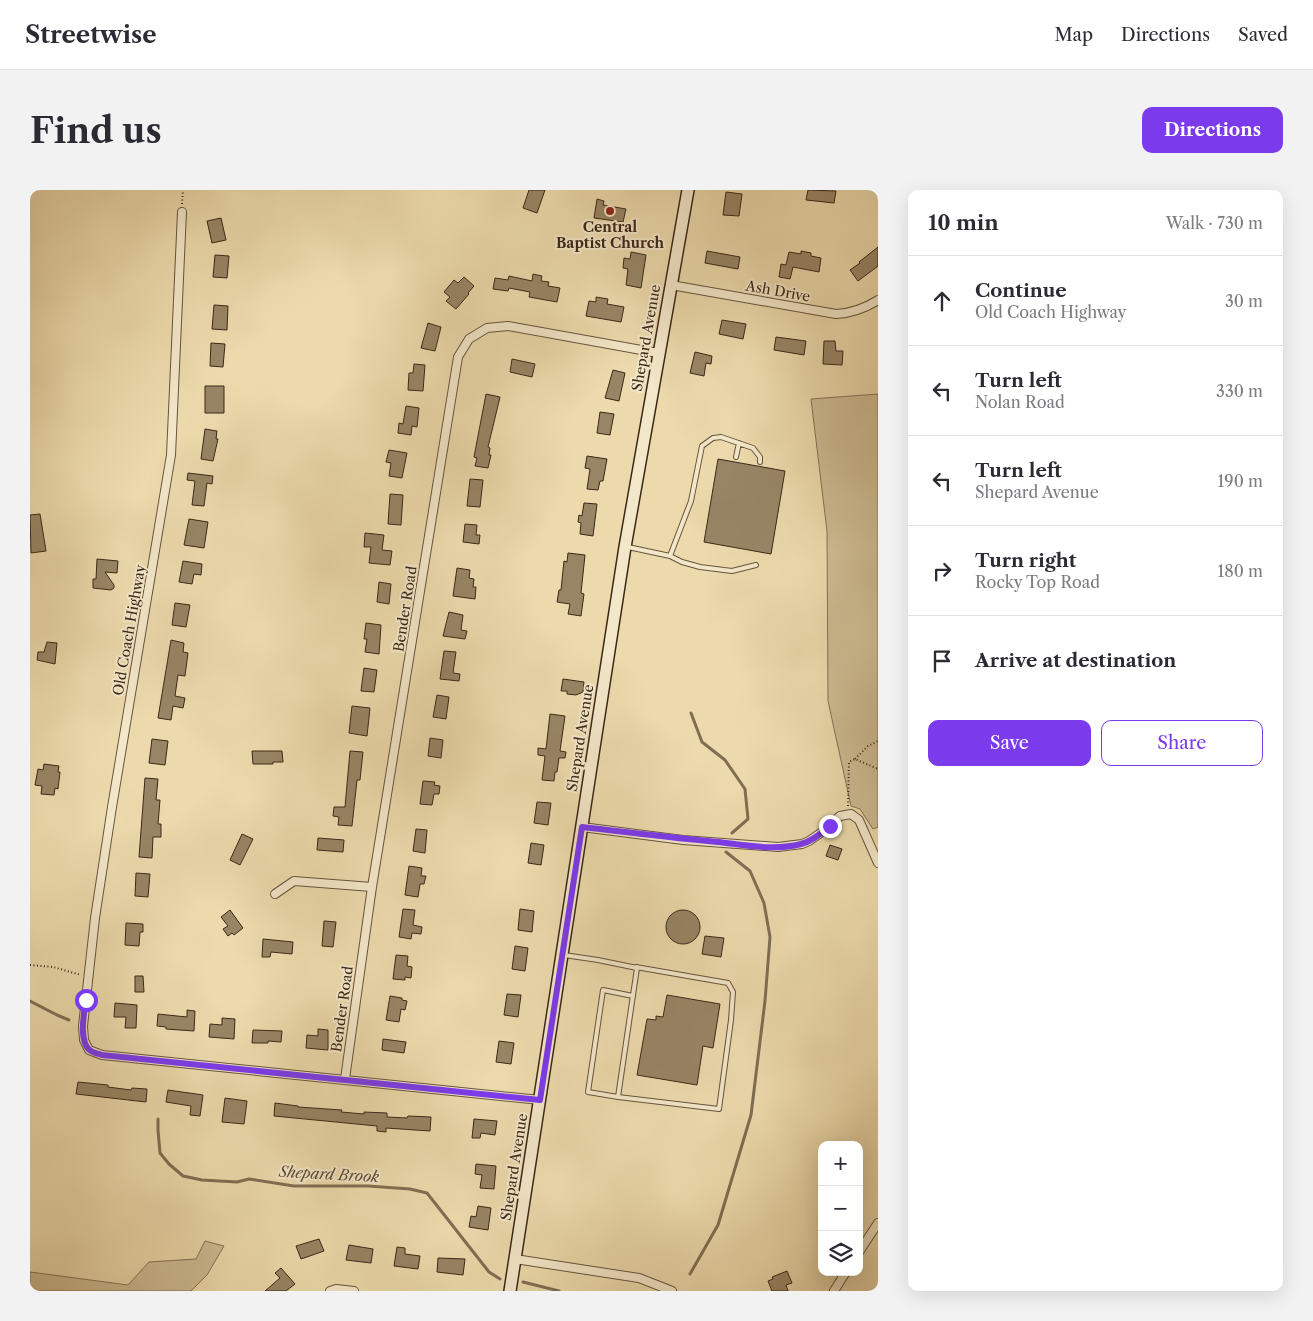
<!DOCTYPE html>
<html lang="en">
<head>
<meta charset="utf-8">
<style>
  :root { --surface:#fff; --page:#f2f2f3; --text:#2b2b33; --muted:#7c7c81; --line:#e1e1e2; --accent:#7c3aed }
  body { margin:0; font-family:"Libre Caslon Text",serif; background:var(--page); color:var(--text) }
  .controls { position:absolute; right:15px; bottom:15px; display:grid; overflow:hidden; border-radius:10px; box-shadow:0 5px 20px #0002 }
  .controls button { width:45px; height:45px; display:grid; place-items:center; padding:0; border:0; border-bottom:1px solid var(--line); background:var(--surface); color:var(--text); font:25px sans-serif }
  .stop { position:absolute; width:15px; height:15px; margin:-11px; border:4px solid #7c3aed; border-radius:50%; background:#fff }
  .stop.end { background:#7c3aed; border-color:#fff; box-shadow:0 1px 5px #0008 }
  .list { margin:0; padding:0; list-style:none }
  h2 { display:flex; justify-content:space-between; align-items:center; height:65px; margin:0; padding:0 20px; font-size:21px }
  h2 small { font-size:16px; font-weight:400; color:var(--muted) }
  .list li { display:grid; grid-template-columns:32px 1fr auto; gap:15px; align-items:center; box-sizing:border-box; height:90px; padding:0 20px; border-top:1px solid var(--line) }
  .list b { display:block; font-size:19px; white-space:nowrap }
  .list p { margin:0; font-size:16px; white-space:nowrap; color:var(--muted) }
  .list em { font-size:16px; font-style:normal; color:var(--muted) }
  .actions { display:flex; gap:10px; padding:15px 20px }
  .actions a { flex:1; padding:11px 0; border:1px solid var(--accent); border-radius:10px; text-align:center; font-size:18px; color:var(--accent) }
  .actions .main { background:var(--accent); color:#fff }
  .icon { flex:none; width:28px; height:28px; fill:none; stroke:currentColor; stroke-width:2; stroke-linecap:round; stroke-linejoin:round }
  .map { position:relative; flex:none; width:848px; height:1101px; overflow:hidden; border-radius:10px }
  header { display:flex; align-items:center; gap:30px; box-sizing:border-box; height:70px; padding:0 25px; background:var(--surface); border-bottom:1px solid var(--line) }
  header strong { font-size:24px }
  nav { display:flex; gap:28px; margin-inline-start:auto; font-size:18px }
  .intro { display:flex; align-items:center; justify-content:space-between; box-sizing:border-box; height:120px; padding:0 30px }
  h1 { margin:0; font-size:35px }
  .button { padding:12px 22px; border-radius:10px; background:var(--accent); color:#fff; font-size:18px; font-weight:700 }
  main { display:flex; gap:30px; padding:0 30px }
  aside { flex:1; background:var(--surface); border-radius:10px; box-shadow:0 5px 20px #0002 }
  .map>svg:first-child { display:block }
</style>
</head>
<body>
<header>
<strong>Streetwise</strong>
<nav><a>Map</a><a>Directions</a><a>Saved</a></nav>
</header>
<div class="intro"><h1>Find us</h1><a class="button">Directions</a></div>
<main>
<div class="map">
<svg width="848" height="1101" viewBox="0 0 848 1101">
  <rect width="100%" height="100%" fill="#ecdaac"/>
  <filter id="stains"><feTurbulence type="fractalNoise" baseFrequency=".004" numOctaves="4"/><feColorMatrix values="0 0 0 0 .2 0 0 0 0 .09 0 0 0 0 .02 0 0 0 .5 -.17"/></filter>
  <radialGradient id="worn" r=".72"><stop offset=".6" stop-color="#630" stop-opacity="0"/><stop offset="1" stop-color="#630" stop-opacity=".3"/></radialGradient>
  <path fill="#cebc93" stroke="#847256" d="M848,204V637L843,639L830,619L821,616L798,511L797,341L781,209Z
    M175,1051L194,1056L177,1085L161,1101H0V1082L98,1095L119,1072L166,1069Z"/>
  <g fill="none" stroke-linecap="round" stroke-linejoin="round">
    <path stroke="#806e53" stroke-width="3" d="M661,523L672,552L695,570L715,599L718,629L702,643
      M0,811L27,825L39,830
      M128,929V940L130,963L139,974L153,986L172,990L207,992L219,989L264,996H338L380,999L397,1003L459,1082L470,1089
      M660,1084L688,1035L721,925L735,811L740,747L734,713L720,681L696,662
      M493,1092L529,1101"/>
  </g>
  <path fill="#978565" stroke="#3a2818" d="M499,0H515L507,23L493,18Z
    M778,0L806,1L804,13L776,10Z
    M696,2L712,4L709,26L693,25Z
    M567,9L574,11L573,15L596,19L593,32L564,28Z
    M191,28L196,50L182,53L177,31Z
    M848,57V76L828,91L820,80L830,73L829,72Z
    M677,61L710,67L708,79L675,73Z
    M771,61L781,63V66L791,68L789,82L763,77L760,89L749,87L751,74L756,75L759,62L771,64Z
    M601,62L616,65L611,98L596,95L598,79L593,78L594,68L600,69Z
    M185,65L199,66L197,88L183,87Z
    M503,84L512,86L511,91L519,92L518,96L530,98L527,112L499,107L500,102L479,98L478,101L463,99L465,88L478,90L479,86L502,91Z
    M434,87L444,96L438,103L439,104L426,119L416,111L420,107L414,102L424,90L428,93Z
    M566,107L578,109L577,114L594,117L591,132L556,126L559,111L566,112Z
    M184,115L198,116L197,140L182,139Z
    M692,130L716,134L713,149L689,144Z
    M398,133L411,137L405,161L391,158Z
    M746,147L776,151L774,165L744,160Z
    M794,151H805L806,161H813L812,175L793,174Z
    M181,153L195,154L193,177L180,176Z
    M665,162L682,166L681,174L676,173L674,186L660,183Z
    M482,169L505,174L502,187L480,182Z
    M384,174L395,175L393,201L378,200L379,183H383Z
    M583,180L595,183L589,211L575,208Z
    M175,196H194V223H175Z
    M456,204L470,207L458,257L460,258L459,265H461L458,278L445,276L447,268L444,267Z
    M376,216L389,218L387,237L382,236L381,245L368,243L369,233L373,234Z
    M570,222L584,224L580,245L567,243Z
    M175,239L187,241L186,249H188L183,271L171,269Z
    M359,260L377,263L372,288L359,286L361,273L356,272Z
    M557,266L577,269L573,291H570L568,300L557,299L560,279L555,278Z
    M688,269L755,281L741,364L674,352Z
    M158,283L183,286L182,294L177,293L174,316L162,315L165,291L157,290Z
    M440,289L453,290L450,317L437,316Z
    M360,304L373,305L371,335L358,334Z
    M554,313L567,314L563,346L550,344L551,333L548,332L549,325L552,326Z
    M10,324L16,361L1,363L0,325Z
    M159,329L178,332L174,358L154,355Z
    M435,334L447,335L446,345H450L449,354L433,352Z
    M335,343L354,345L352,360L362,361L360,375L339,373L341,357H334Z
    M538,363L555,365L551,403L554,404L551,426L538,424L540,414L527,412L529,400H531L534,371L537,372Z
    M67,369L88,371L87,383L75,382L84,395V398L81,400L63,398V389H66Z
    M153,371L172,374L171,385L164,384L162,394L149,392Z
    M427,378L440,380L439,388L444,389L443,397H446L445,409L423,406Z
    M349,392L361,394L359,414L347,412Z
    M145,413L160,415L156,437L142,435Z
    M419,422L433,425L431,440L437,441L435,449L413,446Z
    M336,433L351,435L349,464L335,462L337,449H334Z
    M141,450L154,453L153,462L158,463L155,486L148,485L145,506L155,508L153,518L143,516L141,530L128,528Z
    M17,452L27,453L25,474L7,470L8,462H14Z
    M414,461L426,462L423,483L430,484L429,491L410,489Z
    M334,478L347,480L344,502L331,501Z
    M533,489L554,492L553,502L546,505L537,504V501H531Z
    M407,505L419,507L416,529L403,527Z
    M322,516L340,518L337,546L319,543Z
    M520,524L535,526L530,561L536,562L535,568H529L527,582H525L524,591L512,590L515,566L508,565V558L516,559Z
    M400,548L413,550L411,568L398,566Z
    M122,549L138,551L135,575L119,573Z
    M222,561H252L253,572H243V574H223Z
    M320,561L333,562L330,590H327L322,636L308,635L309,627L303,626L304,617H315Z
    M14,574L29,576L28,582H30L28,599L25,598L24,605L11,604L12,596L5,595L8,579L13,580Z
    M115,588L128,589L126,610H130L128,634H131V647H123L122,668L109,667Z
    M393,591L405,592L404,595L410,596L409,604H404L402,615L390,614Z
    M507,612L521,613L518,635L504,633Z
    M386,639L397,640L395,663L383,661Z
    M212,644L223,649L210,675L200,670Z
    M288,648L314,650L313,662L287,660Z
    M501,653L514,655L511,675L498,673Z
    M800,655L812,659L808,670L796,666Z
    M379,676L392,678L391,686H396L394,694H390L388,707L375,705Z
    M106,683L120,684L118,707L105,706Z
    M373,719L385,720L383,735L392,737L391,744L382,743L381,749L369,747Z
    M490,719L504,721L502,742L488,740Z
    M200,720L213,738L204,745L202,743L198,746L193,739L198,736L191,727Z
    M636 737a17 17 0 1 1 34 0a17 17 0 1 1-34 0Z
    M294,731L306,732L303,757L292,756Z
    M96,733L113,734V742H110L109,756L95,755Z
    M675,746L694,748L691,767L672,764Z
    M233,749L263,752L262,764L241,762L240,767H232Z
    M485,756L498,758L495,781L482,779Z
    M366,765L378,766L377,776L382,777L381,788L375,787V790L363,789Z
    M105,786H113L114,802H105Z
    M477,804L491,805L488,827L474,825Z
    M637,805L690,814L683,858L673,856L667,895L607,885L617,829L626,830V826L633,827Z
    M360,806L372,808V810L377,811L375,820L371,819L369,832L356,830Z
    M85,813L107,815L106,838H95L96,827H84Z
    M157,820L165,821L164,841L136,839V837L127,836L128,824L157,827Z
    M192,828L205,829L204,849L179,847L180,834L192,835Z
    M288,839L298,840V860L276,858L277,845L288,846Z
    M223,840L252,841L251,852L238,851V853H222Z
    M353,849L376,852L374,863L352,860Z
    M469,851L484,853L481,874L466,872Z
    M48,892L78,895V897L101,900L102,898L117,899L116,912L46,904Z
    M138,900L173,905L170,926L160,925L161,916L136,912Z
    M195,908L217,911L214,934L192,932Z
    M245,913L268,916V917L312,920L311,922L334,924V922L357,923V927L377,928L378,926L401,927L400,941L356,938V942L347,941V936L244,926Z
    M444,929L467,931L465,945L451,943L450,948H442Z
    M446,974L466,976L464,999L450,998L452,985L445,984Z
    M448,1016L461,1018L458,1040L439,1037L441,1026L446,1027Z
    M289,1049L294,1061L271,1069L266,1056Z
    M319,1055L343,1059L341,1073L316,1070Z
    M367,1057L375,1058V1064L390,1066L388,1079L364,1076Z
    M408,1068L435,1069L433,1085L407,1082Z
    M251,1078L265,1094L256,1101H235L250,1088L245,1083Z
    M757,1081L762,1093L756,1095L758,1101H742L738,1091L743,1089L742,1087Z"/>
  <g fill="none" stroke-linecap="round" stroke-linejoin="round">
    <g stroke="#66543d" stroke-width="6">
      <path id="service" d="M706,267L709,253
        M598,357L640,366L652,372L670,377L702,381L726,375
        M640,366L661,311L672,256L683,248L691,247L723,258L730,267V272
        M534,765L568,770L607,778L588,907L558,902L573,800L603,806
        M588,907L689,919L701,830L703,802L698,793L606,777"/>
    </g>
    <g stroke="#66543d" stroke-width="10">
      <path id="minor" d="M152,22L141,265L82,617L65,728L53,836L54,850L59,860L72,865L510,910
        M641,95L806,124C822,123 834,119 848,110
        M552,637L653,650L748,657L772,654L779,651L792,642L810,626L821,624L829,630L848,673
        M245,704L264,691L342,697
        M315,889L342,697L428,167L439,149L457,138L478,136L628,163
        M829,1062L848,1033
        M485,1069L609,1088L642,1101
        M300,1101L306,1099L324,1101
        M804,1101L816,1082"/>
    </g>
    <g stroke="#3a2818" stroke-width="14">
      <path id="secondary" d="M480,1101L595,357L658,0"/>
    </g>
    <path stroke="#3a2818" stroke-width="2" stroke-dasharray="1 2.5" stroke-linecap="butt" d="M152,14L153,0
      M825,569L838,556L848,551
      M818,616L819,572L825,569L848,579
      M0,775L23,777L51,785"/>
    <use href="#service" stroke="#f3e7c9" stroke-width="4"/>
    <use href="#minor" stroke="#f3e7c9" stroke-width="8"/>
    <use href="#secondary" stroke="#f3e7c9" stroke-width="11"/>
  </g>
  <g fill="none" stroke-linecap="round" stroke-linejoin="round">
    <path stroke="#7c3aed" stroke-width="6" d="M56,810C54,823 48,853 61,861C64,863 69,864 72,865L510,910L552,637C597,642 642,648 688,652C715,655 744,661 771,654C783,651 791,643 800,636"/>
  </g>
  <circle fill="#8f2418" stroke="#f3e7c9" stroke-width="2" cx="580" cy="21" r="5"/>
  <g text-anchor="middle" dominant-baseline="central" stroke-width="4" stroke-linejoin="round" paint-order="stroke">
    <g font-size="14" font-weight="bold" fill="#3a2818" stroke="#f3e7c9">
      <text x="580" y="37">Central<tspan x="580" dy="16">Baptist Church</tspan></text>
    </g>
    <g font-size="14" fill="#3a2818" stroke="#f3e7c9">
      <text transform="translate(748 101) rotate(10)">Ash Drive</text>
      <text transform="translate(616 148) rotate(-80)">Shepard Avenue</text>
      <text transform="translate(375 419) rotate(-81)">Bender Road</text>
      <text transform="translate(99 440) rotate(-80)">Old Coach Highway</text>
      <text transform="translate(550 548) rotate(-81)">Shepard Avenue</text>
      <text transform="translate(312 819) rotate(-82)">Bender Road</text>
      <text transform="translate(484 977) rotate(-81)">Shepard Avenue</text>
    </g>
    <g font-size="15" font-style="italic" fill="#5d4b35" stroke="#f3e7c9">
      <text transform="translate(299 984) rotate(3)">Shepard Brook</text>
    </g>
  </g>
  <rect width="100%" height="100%" filter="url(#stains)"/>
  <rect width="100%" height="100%" fill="url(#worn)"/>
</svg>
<div class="controls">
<button>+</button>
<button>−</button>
<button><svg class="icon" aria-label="layers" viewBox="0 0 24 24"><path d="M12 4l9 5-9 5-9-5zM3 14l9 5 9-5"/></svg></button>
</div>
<div class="stop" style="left:56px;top:810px"></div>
<div class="stop end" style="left:800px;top:636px"></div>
</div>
<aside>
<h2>10 min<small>Walk · 730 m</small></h2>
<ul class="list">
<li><svg class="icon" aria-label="ahead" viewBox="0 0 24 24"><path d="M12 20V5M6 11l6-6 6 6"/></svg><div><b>Continue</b><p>Old Coach Highway</p></div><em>30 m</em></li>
<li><svg class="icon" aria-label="left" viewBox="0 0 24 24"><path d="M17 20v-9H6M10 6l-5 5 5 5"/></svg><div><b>Turn left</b><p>Nolan Road</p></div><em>330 m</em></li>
<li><svg class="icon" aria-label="left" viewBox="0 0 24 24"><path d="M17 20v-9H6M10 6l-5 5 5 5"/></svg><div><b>Turn left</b><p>Shepard Avenue</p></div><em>190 m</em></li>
<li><svg class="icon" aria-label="right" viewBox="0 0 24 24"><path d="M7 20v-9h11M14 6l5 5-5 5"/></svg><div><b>Turn right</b><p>Rocky Top Road</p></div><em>180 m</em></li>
<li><svg class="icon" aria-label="arrive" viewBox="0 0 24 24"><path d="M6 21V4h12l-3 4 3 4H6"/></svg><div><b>Arrive at destination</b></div></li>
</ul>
<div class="actions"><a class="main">Save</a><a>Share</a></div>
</aside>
</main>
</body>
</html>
